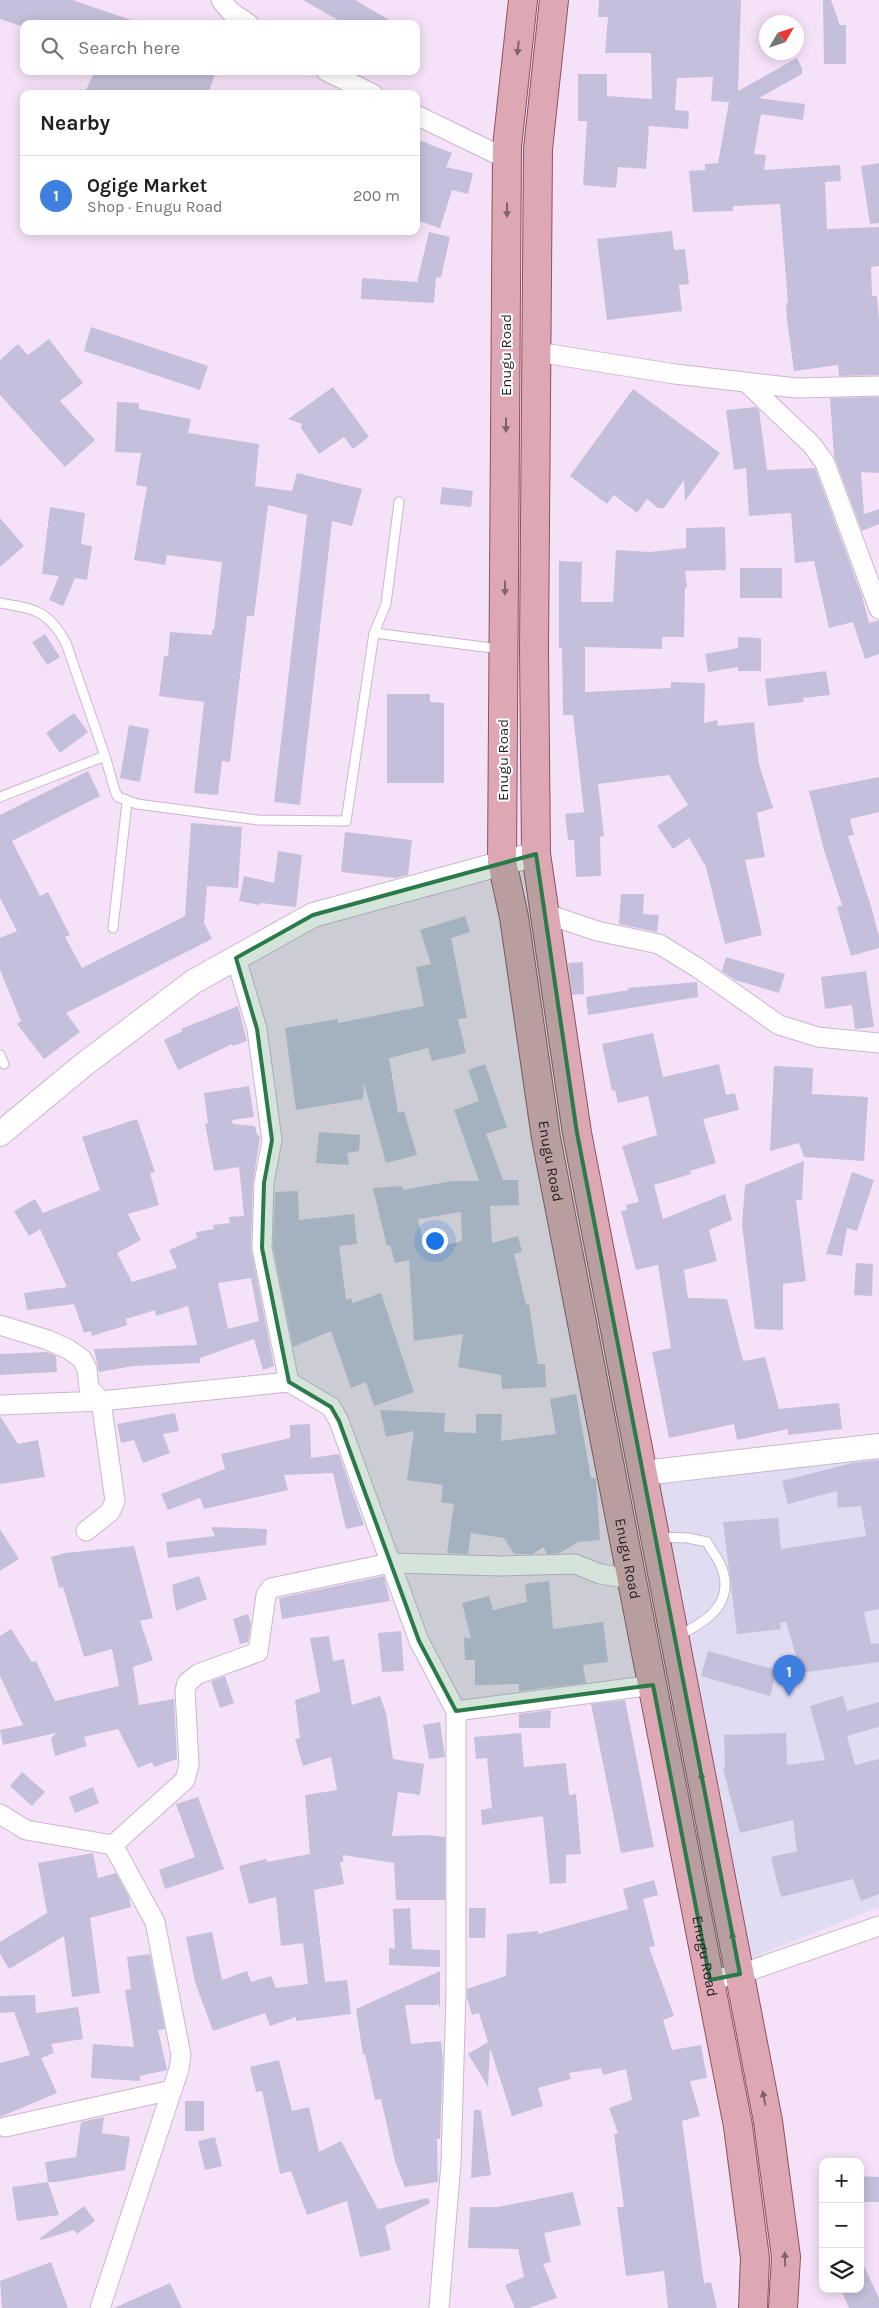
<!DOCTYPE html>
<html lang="en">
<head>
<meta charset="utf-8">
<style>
  :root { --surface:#fff; --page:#f2f2f2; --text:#202124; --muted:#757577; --line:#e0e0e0; --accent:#1a73e8 }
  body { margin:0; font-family:Karla,sans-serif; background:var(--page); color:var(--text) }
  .controls { position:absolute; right:15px; bottom:15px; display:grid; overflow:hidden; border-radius:10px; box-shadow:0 2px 12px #0003 }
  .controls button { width:45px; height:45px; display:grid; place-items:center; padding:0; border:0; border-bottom:1px solid var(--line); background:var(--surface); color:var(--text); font:25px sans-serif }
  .compass { position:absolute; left:759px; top:15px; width:45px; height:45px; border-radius:50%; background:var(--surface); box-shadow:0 2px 12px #0003; rotate:51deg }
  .you { position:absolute; left:434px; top:1240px; width:18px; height:18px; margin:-12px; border:4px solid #fff; border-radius:50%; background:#1a73e8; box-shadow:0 0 0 8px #1a73e833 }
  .badge { display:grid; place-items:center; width:32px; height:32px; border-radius:50%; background:var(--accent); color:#fff; font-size:16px; font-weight:700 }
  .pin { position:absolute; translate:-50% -41px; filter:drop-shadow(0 1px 2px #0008) }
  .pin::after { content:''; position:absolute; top:26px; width:18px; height:15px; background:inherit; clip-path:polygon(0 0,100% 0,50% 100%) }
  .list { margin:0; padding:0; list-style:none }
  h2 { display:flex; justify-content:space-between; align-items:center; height:65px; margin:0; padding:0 20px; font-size:21px }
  h2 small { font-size:16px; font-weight:400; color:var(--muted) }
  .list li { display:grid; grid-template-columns:32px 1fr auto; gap:15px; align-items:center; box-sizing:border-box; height:80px; padding:0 20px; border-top:1px solid var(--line) }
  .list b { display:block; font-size:19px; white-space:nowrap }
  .list p { margin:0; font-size:16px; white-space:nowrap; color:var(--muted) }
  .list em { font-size:16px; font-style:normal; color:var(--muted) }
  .icon { flex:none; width:28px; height:28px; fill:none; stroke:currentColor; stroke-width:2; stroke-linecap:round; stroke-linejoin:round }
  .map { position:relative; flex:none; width:879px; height:2308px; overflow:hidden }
  .search { position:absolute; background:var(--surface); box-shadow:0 2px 12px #0003; left:20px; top:20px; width:400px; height:55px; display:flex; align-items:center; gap:12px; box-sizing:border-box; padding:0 18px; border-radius:10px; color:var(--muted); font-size:19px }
  .panel { position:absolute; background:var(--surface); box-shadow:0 2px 12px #0003; left:20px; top:90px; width:400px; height:145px; border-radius:10px }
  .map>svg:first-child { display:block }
</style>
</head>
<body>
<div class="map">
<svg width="879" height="2308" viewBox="0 0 879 2308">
  <rect width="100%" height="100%" fill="#f6e2f8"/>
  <path fill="#e0dcf2" d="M879,1457V1907L751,1958L658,1485Z"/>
  <path fill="#c4c0db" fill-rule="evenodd" d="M0,0H72L134,21V24H24V27L0,19Z
    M303,0H355L396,24H345Z
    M599,0H741L738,91L797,58L802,68V74L759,98L805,104L803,120L761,114L754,154L766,155L764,170L840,165L841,181L825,182L827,229L879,227V266L871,267L872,296H877L879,320V375L839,376L838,365L794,371L787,320L786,303H788L780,204L733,206V211L693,212L689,171L705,170V164L718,163L729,102L711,101L713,77L677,78L675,110L689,111L688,129L649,126L646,169L618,167L616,188L583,185L587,121H578V74H607V96L652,99L651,53H605L608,17H598Z
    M823,0H831L840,25H846V64H824Z
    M95,71H216L208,94H84Z
    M416,139L452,153L446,167L473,173L468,194L452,190L440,228L416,220Z
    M879,163V223L870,224L861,166Z
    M672,231L674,250L685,249L689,284L679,285L682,311L607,320L597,239Z
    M429,232L450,237L441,278L436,277L434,303L361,299L362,278L417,282Z
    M91,327L208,366L200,390L84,351Z
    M49,339L83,383L60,401L95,440L65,467L0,395V360L18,344L28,355Z
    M333,387L369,437L353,449L344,437L319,454L301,428L302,424L288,419Z
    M633,389L720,453L685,501L684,480L664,508H658L647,499L637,513L614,495L607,504L570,476Z
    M879,397V473L861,472L864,514L879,509V524L862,531L834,456L830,398Z
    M117,402L139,403V409L191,419L188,433L259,444L255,486L292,491L297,473L362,489L352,526L332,521L300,805L274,802L307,515L268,505L254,616H247L230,762L222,761L218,795L194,793L204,702L159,696L164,656H168L170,632L212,635V630H214L222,562L167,555L165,565L134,560L147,487L136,485L141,453L115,452Z
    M756,407L759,410L767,470L815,468L862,596L869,623L879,620V654L865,659L853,622L829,628L814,561L795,563L791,513L749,516L746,468L734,470L726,410Z
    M442,487L473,491L471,507L440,504Z
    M50,507L85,513L81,544L92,546L87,580L75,578L63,606L49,600L59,576L42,574Z
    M0,518L24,546L0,567Z
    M725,527L726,570L685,571L687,587L685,588L684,637H662V649L585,647V692L671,688V682L705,683L704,723L717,720L718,726L754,722L759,764L773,808L757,813L765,857L745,860L762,935L725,944L706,867L689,838L673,849L657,826L688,805L669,775L598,784L604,836L600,837L601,876L576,877L574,840H568L565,814L584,812L573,715H563L562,648H559V561L582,562L581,602H613L616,550L650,552L686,548V528Z
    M740,568H782V598H740Z
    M45,634L60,657L47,665L32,642Z
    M738,637L761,638V671H738V667L708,672L705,654L738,648Z
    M826,671L830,695L803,698L804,702L768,706L765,679Z
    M387,694H430V702L444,703V783H387Z
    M74,713L88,732L60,753L46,733Z
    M129,725L149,729L140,782L120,778Z
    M88,771L100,796L12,841L40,896L48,892L70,935L65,937L82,968L185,916L191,823L242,827L238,888L207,886L204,923L212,939L66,1013L80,1032L44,1059L17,1024L21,1021L0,970V938L17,931L0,898V815Z
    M879,777V812L850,819L854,835L848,836L870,903L879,937V948L851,956L837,907L842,905L824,850L809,791Z
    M345,832L412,840L408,875L395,878L341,872Z
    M278,851L302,855L296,907L260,903L259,905L239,901L244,876L274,883Z
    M621,894H644L643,914L659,915L657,932L619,924Z
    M465,916L470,932L451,938L467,1018L458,1019L466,1053L432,1061L428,1048L389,1058L398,1113L404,1111L417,1155L386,1163L364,1083L363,1099L296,1110L285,1028L338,1019V1023L424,1006L416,967L431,964L420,930Z
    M726,957L785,974L779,993L735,980L722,971Z
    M583,962L584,994L572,995L568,963Z
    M866,971L874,1027L855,1029L852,1005L825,1009L821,977Z
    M697,982L698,997L588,1015L586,997L629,990L628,988Z
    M238,1006L247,1041L233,1046L232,1044L178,1070L164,1040L183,1031L181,1029Z
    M653,1033L663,1077L719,1064L726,1095L735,1093L739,1110L703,1119L716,1163L690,1171L691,1174L654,1185L663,1219L725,1194L732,1220L709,1230L717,1261L684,1270L688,1298L727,1299L743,1361L765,1357L779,1409L839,1403L842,1429L788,1435V1429L737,1440L734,1424L669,1438L652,1352L671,1348L658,1265L636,1270L621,1211L627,1210L626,1205L639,1202L622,1146L657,1135L648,1096L618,1103L615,1090L612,1091L602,1044Z
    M485,1064L507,1127L486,1134L503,1180H518L519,1205L490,1206L492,1243L518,1236L522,1252L514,1254L526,1305L529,1304L538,1364H545L546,1387L502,1389L501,1375L458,1367L463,1334L414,1341L409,1260L395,1263L390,1245L387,1246L373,1188L402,1186L403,1190L452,1181H479L454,1110L479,1101L468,1070ZM461,1212L462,1241L425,1250L418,1219Z
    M774,1066L813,1068L812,1094L868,1097L864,1161L804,1157L799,1143L770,1151Z
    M249,1086L254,1117L232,1120L233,1124L255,1126L257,1135L260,1136L253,1183L251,1248L274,1366L263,1370L254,1339L200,1358V1363L133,1366L99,1372L94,1349L197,1345L188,1306L156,1316L155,1310L126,1319L127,1325L92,1336L91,1331L84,1333L74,1304L27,1310L24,1293L67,1287L40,1229L29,1236L14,1211L35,1199L43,1213L100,1190L82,1137L137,1119L155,1172L150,1173L159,1205L128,1214L141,1240L117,1253L132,1282L177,1268L169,1250L197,1238L196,1232L214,1229L213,1225L230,1223L229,1217L244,1216L239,1167L214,1171L205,1124L208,1123L204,1093ZM251,1278L259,1321L228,1329L218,1283Z
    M319,1132L360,1135L359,1151L347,1153L349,1165L316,1163Z
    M804,1161L802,1200H796L806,1281L783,1284V1330L755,1329L742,1225L745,1185Z
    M852,1172L874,1180L857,1231L847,1228L842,1256L826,1254Z
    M298,1191L299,1220L354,1214L357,1244L339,1246L346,1300L351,1298L353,1303L381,1293L414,1392L374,1406L366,1382L351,1388L331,1331L293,1347L273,1247L275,1192Z
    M856,1263L873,1264L872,1296L854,1295Z
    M47,1352L56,1356L57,1372L0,1375V1354Z
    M576,1394L591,1478H596L600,1540L578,1542L560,1553L547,1554L543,1547L533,1554H514L504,1538L471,1533L468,1554L447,1553L454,1504L441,1502L443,1485L407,1480L414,1431L386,1437L380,1410L445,1413L444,1432L476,1433V1414H502L501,1441L556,1434L550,1399Z
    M175,1413L179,1431L163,1434L170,1453L143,1463L134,1440L121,1443L117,1424Z
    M0,1416L18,1444L38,1440L45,1477L0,1484Z
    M310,1424L311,1458L339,1454L364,1525L346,1529L333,1473L284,1475L288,1490L204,1509L200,1498L168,1510L161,1494L225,1469L221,1454L290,1438V1425Z
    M879,1460V1609L864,1612L871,1644L879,1643V1662L801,1673L786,1622L780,1623L781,1629L737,1634L723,1522L778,1518L781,1549L866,1536L861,1506L838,1508L837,1491L788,1504L782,1481L852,1463Z
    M211,1527L267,1529L266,1545L168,1558L166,1542L215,1536Z
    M0,1529L19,1559L0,1571Z
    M134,1546L153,1618L140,1621L153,1660L133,1667L139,1705L174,1699L177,1759L154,1767L152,1762L138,1768L118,1729L84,1737L87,1746L55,1756L51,1739L56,1733L3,1745L0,1730L23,1725L0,1676V1636L11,1629L32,1662L36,1661L55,1701L119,1686L112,1649L84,1657L63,1587L59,1588L51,1557L65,1553Z
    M199,1576L207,1599L176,1611L172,1585Z
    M384,1576L390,1601L282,1619L279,1598Z
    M549,1581L553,1629L603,1622L608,1662L583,1665L586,1683L519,1691V1684L475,1685V1660H465L464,1637L471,1639L462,1603L489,1596L493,1610L527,1602L525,1584Z
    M248,1614L251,1624L248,1642L240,1644L233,1619Z
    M401,1631L404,1671L382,1672L378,1633Z
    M329,1636L333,1661L344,1659L352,1705L380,1696L386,1713L393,1759L424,1764L420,1795L398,1792L392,1836L427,1835L445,1837V1900H396L394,1863L343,1855V1862H340L344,1884L314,1890L325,1982L347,1980L351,2014L296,2021V2017L270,2026L265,2013L213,2031L195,1982L186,1937L212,1932L222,1980L247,1971L251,1982L271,1976L276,1988L308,1984L303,1943L281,1946L276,1897L249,1904L239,1866L266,1859L267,1862L310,1854L305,1795L337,1790L331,1757L303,1766L295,1739L300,1738L295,1700L320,1692L310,1638Z
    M708,1651L777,1670L770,1696L701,1676Z
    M225,1676L234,1703L220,1708L211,1681Z
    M843,1696L847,1711L879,1702V1727L847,1736L855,1765L879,1759V1894L861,1901L853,1879L781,1897L771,1857L797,1851L793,1820L740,1833L723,1769L725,1768L724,1735L786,1733L787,1765L825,1760L810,1706Z
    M625,1700L654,1847L621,1853L591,1704Z
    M551,1710L550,1728H519V1714Z
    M440,1722L445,1757L429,1759L423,1725Z
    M521,1733L524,1767L566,1763L569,1795L576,1794L581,1854L566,1855V1883L550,1884L543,1816L482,1825L481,1810L492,1808L487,1758L476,1759L474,1737Z
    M22,1772L45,1792L32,1806L10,1786Z
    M93,1787L99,1803L75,1813L69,1797Z
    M198,1797L224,1869L165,1889L159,1870L195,1857L176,1804Z
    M93,1853L98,1878L116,1873L129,1897L131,1907L90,1918L100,1993L72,1997L64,1936L9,1969L0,1954V1942L47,1913L38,1863Z
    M654,1880L658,1895L643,1899L655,1946L649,1947L674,2016L663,2020L672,2050L701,2045L707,2078L690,2081L700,2116L682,2121L704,2283L711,2282L717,2308H668L664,2271L626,2276L617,2207H624L614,2134L618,2133L609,2108L632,2100L626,2069L603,2075L601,2068L569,2073L571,2079L538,2088L543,2106L512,2116L490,2048L488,2087L468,2054L488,2042L479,2013L472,2015L467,1998V1989L506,1976L507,1934L538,1931V1934L628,1909L623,1889Z
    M410,1908L412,1949L440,1950V1967L389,1965V1948L395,1949L393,1909Z
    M469,1908H486L485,1938H469Z
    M150,1954L165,2029L158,2030L167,2070L140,2076V2081L91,2078L93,2044L134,2047L125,1990L131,1989L127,1957Z
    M440,1971V2008L437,2002V2005H405L411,2044L441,2041L443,2060L440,2139H437L438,2182L405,2187L395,2161L381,2099L375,2100L365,2054L363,2055L356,2009Z
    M35,1995L36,2013L78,2007L83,2039L51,2044L54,2053L41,2058L57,2093L0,2117V2063L30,2055L14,2012L0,2013V1996Z
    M279,2060L292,2111L309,2107L319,2152L341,2141L378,2209L428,2198L430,2203L385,2226L391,2250L360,2257L347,2201L307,2215L291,2171L280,2174L262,2091L256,2092L250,2067Z
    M185,2101H204V2131H185Z
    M474,2110H481L491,2175L471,2178Z
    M104,2117L102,2133L130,2137L125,2170L57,2182H48L45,2162L76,2157L81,2122Z
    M215,2137L222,2166L205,2170L198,2141Z
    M860,2176L879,2177V2202H860Z
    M48,2182L59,2215L17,2221L12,2187Z
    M573,2192L581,2225L544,2233L551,2262L543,2264L557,2298L529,2308H515L505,2285L524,2277L518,2249L468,2248L470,2207H498Z
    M84,2206L95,2221L77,2234L74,2230L41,2240L40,2238Z
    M860,2258L879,2298V2308H849L841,2289H860Z
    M51,2262L68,2308H2L0,2281Z
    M170,2283L182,2308H114Z"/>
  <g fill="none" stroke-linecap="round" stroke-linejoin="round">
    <g stroke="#cab7cc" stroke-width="11">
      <path id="service" d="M0,603C35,609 48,610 66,643L105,756L115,791L118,797L137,804L258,820L346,821L374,633L386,604L399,502
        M374,633L500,649
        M0,797L105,756
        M113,928L127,802
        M0,1055L4,1064
        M657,1537L688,1538L707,1542C711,1550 718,1558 721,1566C736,1603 707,1622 677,1636"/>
    </g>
    <g stroke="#cab7cc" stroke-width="21">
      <path id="minor" d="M221,0L230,11L249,24
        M326,71L373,94
        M416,115L507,159
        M537,352L675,374L796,388L879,386
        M747,383L812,445L825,463L879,609
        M544,913L597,931L659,944L698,968L779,1025L818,1037L879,1043
        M236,958L257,1029L272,1140L264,1183L262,1248L289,1382
        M0,1325L48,1340L68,1349L82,1359L87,1369L89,1388L101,1401L115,1501L110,1512L86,1531
        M0,1405L101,1401L289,1382L331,1407L339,1421L419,1641L456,1711V1993L451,2163L439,2308
        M456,1711L653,1685
        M0,1814L26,1830L113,1845L155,1922L181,2055L179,2069L100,2308
        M113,1845L185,1780L189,1765L185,1691L187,1683L198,1674L258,1652L266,1595L271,1588L390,1563L502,1566L575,1564L600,1574L632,1579
        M710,1980L740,1974L879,1926
        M5,2127L172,2090"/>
    </g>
    <g stroke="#cab7cc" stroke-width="26">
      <path id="tertiary" d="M0,1134L82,1066L193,982L313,915L536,854
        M643,1473L879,1446"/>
    </g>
    <g stroke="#8d5260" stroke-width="30">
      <g id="primary">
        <path id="s1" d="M523,0L507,147L502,862L514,917L546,1138L738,2126L755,2258L753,2308"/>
        <path d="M554,0L538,149L534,650L536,854L577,1133L768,2121L786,2257L783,2308"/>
      </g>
    </g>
    <use href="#service" stroke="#fff" stroke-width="9"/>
    <use href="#minor" stroke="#fff" stroke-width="19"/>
    <use href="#tertiary" stroke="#fff" stroke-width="24"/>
    <use href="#primary" stroke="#dda8b3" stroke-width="28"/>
  </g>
  <defs><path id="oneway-solid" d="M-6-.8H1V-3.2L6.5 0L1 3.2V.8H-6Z" transform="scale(1.25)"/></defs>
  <g fill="#80626c">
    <use href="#oneway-solid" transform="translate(518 48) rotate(96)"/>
    <use href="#oneway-solid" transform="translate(507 210) rotate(90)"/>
    <use href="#oneway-solid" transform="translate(506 425) rotate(90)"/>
    <use href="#oneway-solid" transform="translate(505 588) rotate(91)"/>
    <use href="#oneway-solid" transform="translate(702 1779) rotate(-101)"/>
    <use href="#oneway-solid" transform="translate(733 1939) rotate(-101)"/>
    <use href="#oneway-solid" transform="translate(764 2098) rotate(-101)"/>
    <use href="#oneway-solid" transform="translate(785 2259) rotate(-91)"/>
  </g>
  <path fill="#2a7a4a" fill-opacity="0.2" stroke="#2a7a4a" stroke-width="4" stroke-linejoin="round" d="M536,854L577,1133L740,1974L710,1980L653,1685L456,1711L419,1641L339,1421L331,1407L289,1382L262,1248L264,1183L272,1140L257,1029L236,958L313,915Z"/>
  <g text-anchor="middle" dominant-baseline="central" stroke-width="4" stroke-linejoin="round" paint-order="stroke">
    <g font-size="15" fill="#241d25" stroke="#fff">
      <text transform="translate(506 355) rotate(-90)">Enugu Road</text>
      <text transform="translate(503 760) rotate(-90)">Enugu Road</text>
      <text stroke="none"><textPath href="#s1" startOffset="1166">Enugu Road</textPath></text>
      <text stroke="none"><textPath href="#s1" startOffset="1571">Enugu Road</textPath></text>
      <text stroke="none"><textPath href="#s1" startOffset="1976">Enugu Road</textPath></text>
    </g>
  </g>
</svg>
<div class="controls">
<button>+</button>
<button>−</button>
<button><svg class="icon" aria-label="layers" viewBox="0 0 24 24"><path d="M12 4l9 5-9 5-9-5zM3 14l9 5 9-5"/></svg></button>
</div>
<svg class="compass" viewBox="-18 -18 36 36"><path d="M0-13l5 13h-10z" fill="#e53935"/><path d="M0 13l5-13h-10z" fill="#757577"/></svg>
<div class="you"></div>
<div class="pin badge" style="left:789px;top:1696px;background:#3f7fe0">1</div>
<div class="search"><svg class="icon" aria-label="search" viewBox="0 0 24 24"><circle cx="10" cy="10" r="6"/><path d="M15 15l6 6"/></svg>Search here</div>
<section class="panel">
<h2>Nearby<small></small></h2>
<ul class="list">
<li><span class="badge" style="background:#3f7fe0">1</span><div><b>Ogige Market</b><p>Shop · Enugu Road</p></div><em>200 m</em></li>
</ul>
</section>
</div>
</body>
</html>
